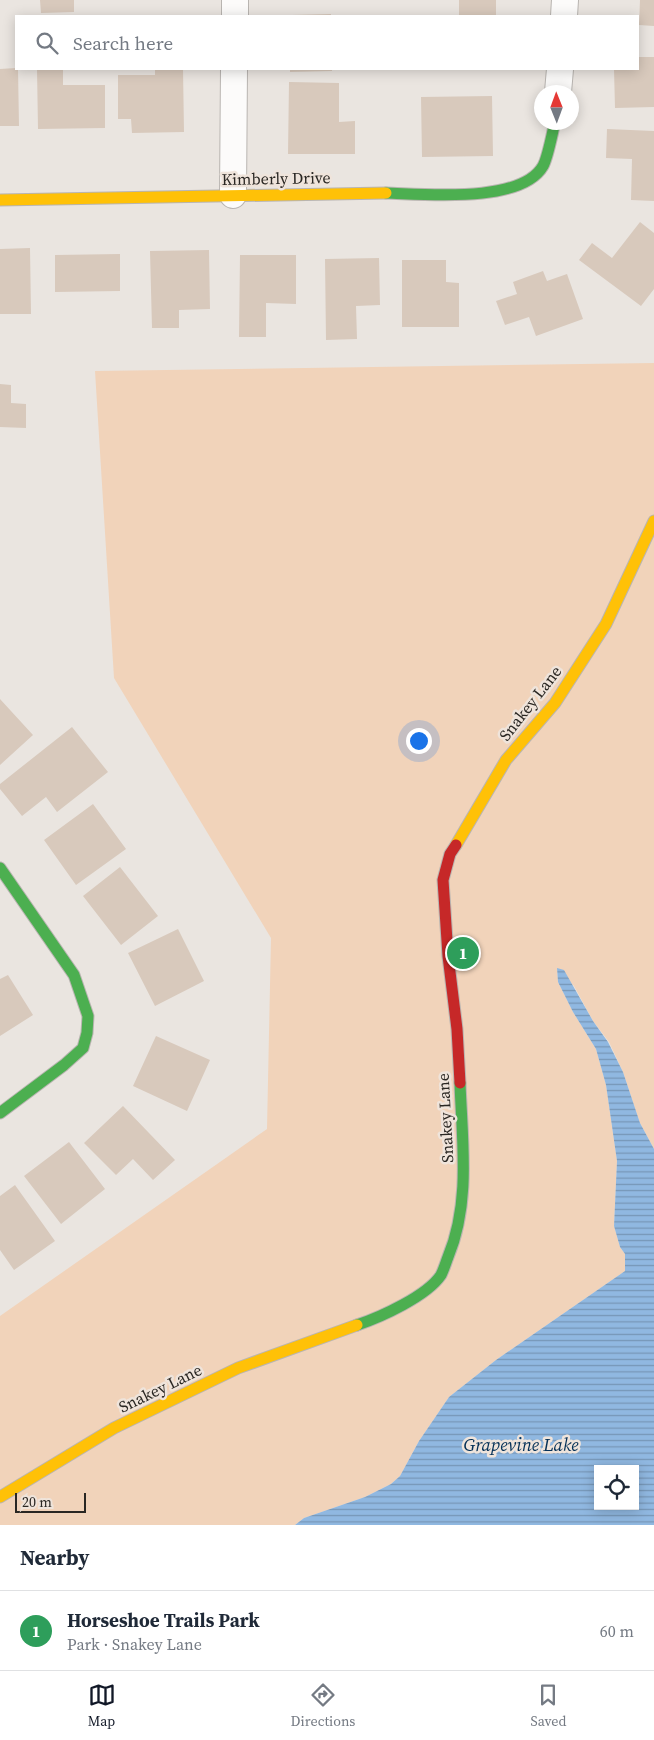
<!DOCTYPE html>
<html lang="en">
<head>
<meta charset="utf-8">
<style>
  :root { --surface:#fff; --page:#f6f6f7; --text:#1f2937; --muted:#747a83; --line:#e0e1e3; --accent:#111827 }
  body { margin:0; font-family:"Source Serif 4",serif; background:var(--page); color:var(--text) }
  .controls { position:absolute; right:15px; bottom:15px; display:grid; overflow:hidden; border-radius:0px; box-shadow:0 2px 12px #0003 }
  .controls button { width:45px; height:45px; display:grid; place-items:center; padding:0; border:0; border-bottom:1px solid var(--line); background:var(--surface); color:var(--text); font:25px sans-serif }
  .compass { position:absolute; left:534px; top:85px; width:45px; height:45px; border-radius:50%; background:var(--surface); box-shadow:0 2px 12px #0003; rotate:359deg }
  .scale { position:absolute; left:15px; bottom:12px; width:71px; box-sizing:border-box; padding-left:5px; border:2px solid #2a2723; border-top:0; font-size:14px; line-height:18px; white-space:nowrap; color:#2a2723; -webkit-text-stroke:4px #efe4db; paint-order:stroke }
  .you { position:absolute; left:418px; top:740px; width:18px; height:18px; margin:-12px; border:4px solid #fff; border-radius:50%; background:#1a73e8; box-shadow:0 0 0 8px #1a73e833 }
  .badge { display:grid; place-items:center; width:32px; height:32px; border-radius:50%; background:var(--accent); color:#fff; font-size:16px; font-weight:700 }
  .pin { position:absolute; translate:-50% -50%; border:2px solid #fff; box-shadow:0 1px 5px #0006 }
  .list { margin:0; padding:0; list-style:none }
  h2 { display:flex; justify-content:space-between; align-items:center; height:65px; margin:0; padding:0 20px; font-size:21px }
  h2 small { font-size:16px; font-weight:400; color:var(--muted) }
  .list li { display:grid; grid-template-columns:32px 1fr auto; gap:15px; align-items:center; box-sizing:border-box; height:80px; padding:0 20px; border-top:1px solid var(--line) }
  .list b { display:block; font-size:19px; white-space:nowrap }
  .list p { margin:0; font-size:16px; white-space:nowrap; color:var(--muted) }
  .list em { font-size:16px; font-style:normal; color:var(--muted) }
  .icon { flex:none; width:28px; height:28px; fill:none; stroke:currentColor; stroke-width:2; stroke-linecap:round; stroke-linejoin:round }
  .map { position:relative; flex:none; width:654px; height:1525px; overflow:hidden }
  .search { position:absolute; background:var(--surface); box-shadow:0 2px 12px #0003; left:15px; right:15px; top:15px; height:55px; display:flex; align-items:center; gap:12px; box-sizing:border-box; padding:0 18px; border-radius:0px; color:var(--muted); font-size:19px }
  .sheet { height:145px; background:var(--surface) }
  nav { display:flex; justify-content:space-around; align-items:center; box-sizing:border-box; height:70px; border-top:1px solid var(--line); background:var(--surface); font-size:14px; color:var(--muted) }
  nav a { display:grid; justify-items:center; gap:2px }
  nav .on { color:var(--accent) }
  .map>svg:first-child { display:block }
</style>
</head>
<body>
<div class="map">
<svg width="654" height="1525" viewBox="0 0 654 1525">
  <defs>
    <pattern id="water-rules" width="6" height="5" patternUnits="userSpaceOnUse" patternTransform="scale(1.25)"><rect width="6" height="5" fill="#90b8e1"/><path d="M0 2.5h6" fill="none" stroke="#7696b6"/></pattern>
  </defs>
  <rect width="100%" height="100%" fill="#eae5e0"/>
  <path fill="#f1d3ba" d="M654,363V1149L640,1123L623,1072L609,1042L593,1021L574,986L557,969L558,982L573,1012L596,1049L606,1085L617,1161L614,1226L620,1247L625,1254V1271L496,1360L449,1397L419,1441L400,1476L391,1484L365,1497L304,1518L295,1525H0V1316L267,1129L271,938L114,678L95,371Z"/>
  <path fill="url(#water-rules)" fill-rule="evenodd" d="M557,968L564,970L593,1021L608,1042L623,1072L640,1123L654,1149V1525H295L304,1518L365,1497L391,1484L400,1476L419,1441L449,1397L496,1360L625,1271V1254L620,1247L614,1226L617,1161L606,1085L596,1049L573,1012L558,982ZM598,1469H635V1506H598Z"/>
  <path fill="#d8c9bc" d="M40,0H74V12L41,13Z
    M459,0H496V16H459Z
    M640,0H654V26L639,25Z
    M331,14V16H292V15Z
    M638,57H654V107L615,108L614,69H638Z
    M16,68L18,69L19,126H0V69Z
    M37,69H63V85H105V128L38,129Z
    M155,69H183L184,132L132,133L131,119H118V75H155Z
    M290,69H332V71L290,72Z
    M289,82L339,83V122L355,121V154H288Z
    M492,96L493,156L422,157L421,97Z
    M607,129L654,131V201L631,200L632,159L606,158Z
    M640,222L654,233V289L641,306L579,260L592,243L612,258Z
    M30,248L31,314H0V249Z
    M209,250L210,309L179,310V328H152L150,251Z
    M120,254V291L55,292V255Z
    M240,255H296V304L266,303V337H239Z
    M379,258L380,305L356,306L357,339L326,340L325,259Z
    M402,260H446V282L459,283V327H402Z
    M543,271L547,281L567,274L583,319L536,336L529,317L505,325L496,301L517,294L513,282Z
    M0,384L11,385V403L26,404V428L0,427Z
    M0,699L33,735L0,765Z
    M72,727L108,772L57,812L46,797L22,816L0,789V784Z
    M93,804L126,849L76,885L44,840Z
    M120,867L158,916L121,945L83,896Z
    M178,929L204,981L155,1006L128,953Z
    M8,975L33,1015L0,1036V979Z
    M156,1036L210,1060L187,1111L133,1086Z
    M123,1106L175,1160L153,1180L133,1159L116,1175L84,1143Z
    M69,1142L105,1189L61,1224L24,1176Z
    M15,1185L55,1241L14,1270L0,1250V1196Z"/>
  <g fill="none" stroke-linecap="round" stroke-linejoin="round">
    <g stroke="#b9b5b1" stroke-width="28">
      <path id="street" d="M235,16V0
        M564,16L565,0
        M558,92L560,69
        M233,195L234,69"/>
    </g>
    <g stroke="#b9b5b1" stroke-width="13">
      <path id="fast" d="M386,193C424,194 521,204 543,166C548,157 552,134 555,122
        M0,868L74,975L88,1016L87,1033L83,1048L64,1065L0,1113
        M357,1325C381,1317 427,1296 441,1275C444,1269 446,1262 448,1257C471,1202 462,1141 460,1083"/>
    </g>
    <g stroke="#b9b5b1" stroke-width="13">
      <path id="slow" d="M0,200L386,193
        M456,845L506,760L555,703L606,624L654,521
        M0,1497L114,1428L238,1368L357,1325"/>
    </g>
    <g stroke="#b9b5b1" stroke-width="13">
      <path id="jam" d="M456,845L450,854L443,880L448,956L457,1029L460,1083"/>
    </g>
    <use href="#street" stroke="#fcfbfa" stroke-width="26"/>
    <use href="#fast" stroke="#4caf50" stroke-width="11"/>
    <use href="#slow" stroke="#ffc107" stroke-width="11"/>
    <use href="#jam" stroke="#c62828" stroke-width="11"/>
  </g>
  <g text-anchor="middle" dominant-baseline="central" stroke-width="5" stroke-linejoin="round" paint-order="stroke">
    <g font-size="16" fill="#2a2723" stroke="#efe4db">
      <text transform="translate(276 178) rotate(-1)">Kimberly Drive</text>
      <text transform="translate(530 703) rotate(-52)">Snakey Lane</text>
      <text transform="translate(445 1118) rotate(-93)">Snakey Lane</text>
      <text transform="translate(160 1388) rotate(-26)">Snakey Lane</text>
    </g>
    <g font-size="18" font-style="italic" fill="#043057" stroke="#efe4db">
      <text x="521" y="1444">Grapevine Lake</text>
    </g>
  </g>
</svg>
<div class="controls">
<button><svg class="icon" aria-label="locate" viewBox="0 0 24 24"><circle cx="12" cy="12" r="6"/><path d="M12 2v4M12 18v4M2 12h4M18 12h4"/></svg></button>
</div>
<svg class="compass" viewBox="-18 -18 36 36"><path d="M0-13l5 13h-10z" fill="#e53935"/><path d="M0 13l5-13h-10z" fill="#747a83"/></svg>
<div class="scale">20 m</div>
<div class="you"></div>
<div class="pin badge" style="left:463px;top:953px;background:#2e9e5b">1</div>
<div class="search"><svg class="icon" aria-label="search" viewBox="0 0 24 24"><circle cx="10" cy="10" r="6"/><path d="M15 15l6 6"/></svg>Search here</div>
</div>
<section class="sheet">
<h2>Nearby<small></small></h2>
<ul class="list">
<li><span class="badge" style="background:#2e9e5b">1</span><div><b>Horseshoe Trails Park</b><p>Park · Snakey Lane</p></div><em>60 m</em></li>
</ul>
</section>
<nav>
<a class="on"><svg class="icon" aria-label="map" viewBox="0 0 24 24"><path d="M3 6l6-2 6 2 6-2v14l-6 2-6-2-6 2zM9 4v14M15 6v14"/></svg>Map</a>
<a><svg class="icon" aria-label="directions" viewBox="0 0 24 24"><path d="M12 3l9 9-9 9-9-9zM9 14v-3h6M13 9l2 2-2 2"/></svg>Directions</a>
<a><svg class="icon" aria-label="saved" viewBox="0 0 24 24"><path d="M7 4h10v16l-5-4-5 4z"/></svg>Saved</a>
</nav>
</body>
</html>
